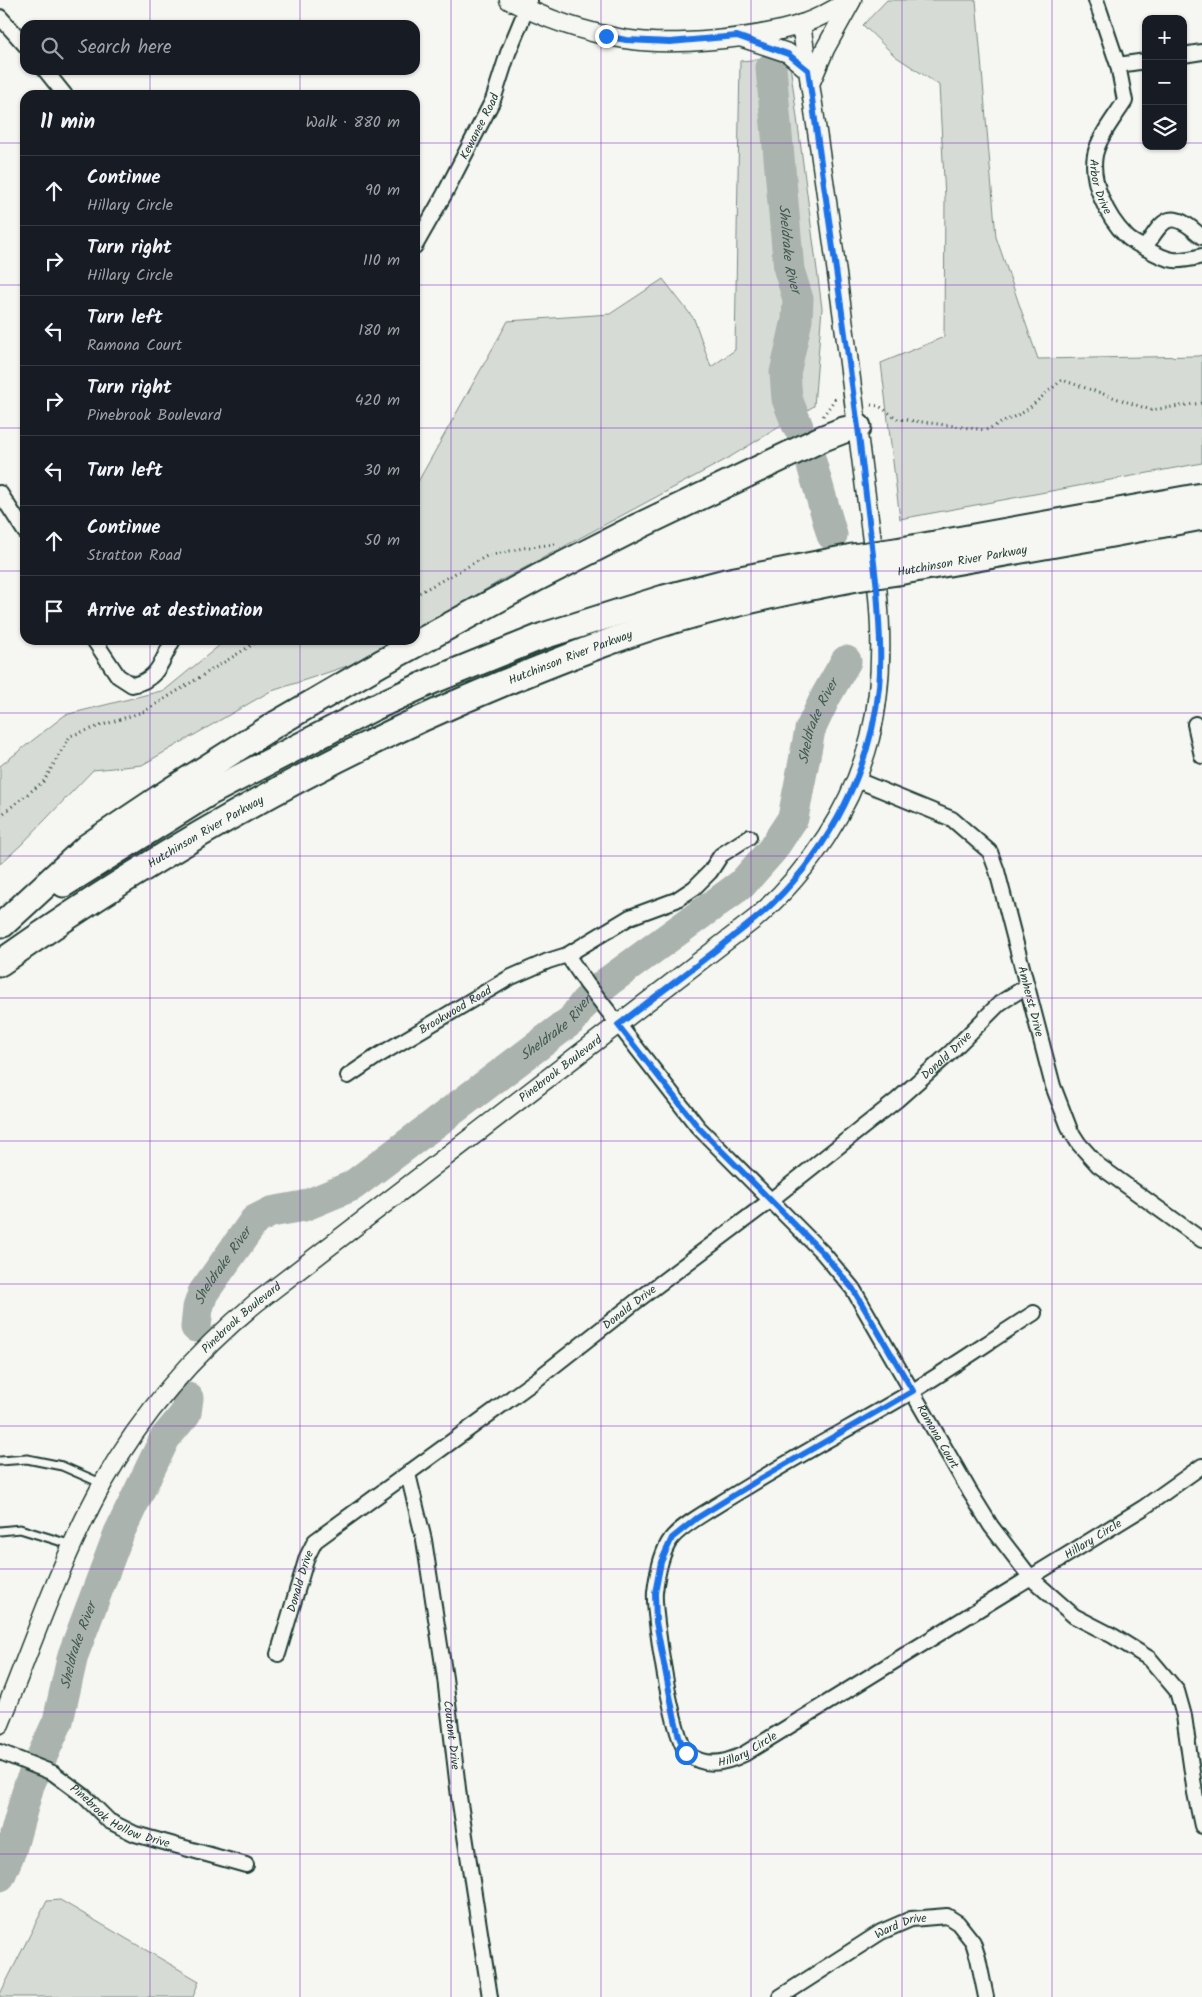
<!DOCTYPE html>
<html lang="en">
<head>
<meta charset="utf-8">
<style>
  :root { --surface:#171b24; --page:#242831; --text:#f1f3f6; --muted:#9ea1a6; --line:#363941 }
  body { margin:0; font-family:Kalam,sans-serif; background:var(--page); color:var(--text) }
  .controls { position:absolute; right:15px; top:15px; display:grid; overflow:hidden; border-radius:10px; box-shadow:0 1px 4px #0004 }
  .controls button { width:45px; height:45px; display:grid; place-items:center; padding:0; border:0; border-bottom:1px solid var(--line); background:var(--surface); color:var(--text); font:25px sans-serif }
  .stop { position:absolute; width:15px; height:15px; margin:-11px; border:4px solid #1a73e8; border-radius:50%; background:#fff }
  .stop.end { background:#1a73e8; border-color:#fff; box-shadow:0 1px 5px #0008 }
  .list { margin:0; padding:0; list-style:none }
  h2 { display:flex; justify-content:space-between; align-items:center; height:65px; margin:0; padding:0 20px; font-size:21px }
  h2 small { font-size:16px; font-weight:400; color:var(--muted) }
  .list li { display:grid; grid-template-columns:32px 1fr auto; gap:15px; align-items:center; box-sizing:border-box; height:70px; padding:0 20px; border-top:1px solid var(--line) }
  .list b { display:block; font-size:19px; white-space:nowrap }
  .list p { margin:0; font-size:16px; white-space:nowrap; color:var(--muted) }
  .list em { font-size:16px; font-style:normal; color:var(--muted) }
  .icon { flex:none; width:28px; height:28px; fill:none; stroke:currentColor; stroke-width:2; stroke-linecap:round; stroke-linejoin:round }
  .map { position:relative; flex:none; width:1202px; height:1997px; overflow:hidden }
  .search { position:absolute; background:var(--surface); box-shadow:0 1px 4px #0004; left:20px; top:20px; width:400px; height:55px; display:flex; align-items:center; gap:12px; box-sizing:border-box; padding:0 18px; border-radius:15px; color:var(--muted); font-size:19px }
  .panel { position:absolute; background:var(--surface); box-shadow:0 1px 4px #0004; left:20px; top:90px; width:400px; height:555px; border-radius:15px }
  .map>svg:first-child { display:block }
</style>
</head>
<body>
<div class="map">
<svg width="1202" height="1997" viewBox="0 0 1202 1997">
  <rect width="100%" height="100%" fill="#f6f6f2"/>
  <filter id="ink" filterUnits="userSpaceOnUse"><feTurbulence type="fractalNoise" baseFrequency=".02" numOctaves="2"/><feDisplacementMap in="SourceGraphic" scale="10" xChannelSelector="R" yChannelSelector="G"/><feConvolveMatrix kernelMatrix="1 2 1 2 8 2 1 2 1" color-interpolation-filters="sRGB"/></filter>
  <g filter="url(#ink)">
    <path fill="#d6dbd6" stroke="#7a8c85" d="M887,0H976L996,237L1038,359L1198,356L1202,355V463L900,519L881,363L944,337L945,198L939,85L895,56L863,25Z
      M789,57L822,308L814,406L725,460L500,581L415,631V487L508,321L610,314L663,279L694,319L711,367L735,350L740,61Z
      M226,640H400L365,660L269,692L142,765L93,770L21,845L0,864V766L65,715L165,690Z
      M60,1900L199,1981L193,1997H0V1994L47,1901Z"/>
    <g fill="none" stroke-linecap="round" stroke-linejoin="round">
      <g stroke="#aab3ae" stroke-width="31">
        <path id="s1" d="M771,68L789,270L798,299L797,320L785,373L787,399L798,427"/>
        <path d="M810,458L832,535"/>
        <path id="s2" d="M196,1327L198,1308L203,1293L255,1220L271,1212L304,1206L352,1186L572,1020L585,1002L606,983L742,884L772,850L793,818L810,730L826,696L846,661"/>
        <path id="s3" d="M0,1876L11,1850L29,1785L58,1721L73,1655L119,1533L165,1438L186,1413L188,1398"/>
      </g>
      <g stroke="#1f3d34" stroke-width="11">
        <path id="service" d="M0,1461L27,1459L62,1466L103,1484
          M0,1531L20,1529L72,1545"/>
      </g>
      <g stroke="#1f3d34" stroke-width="18">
        <g id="minor">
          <path id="s4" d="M1096,0L1118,65L1125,101C1115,117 1099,136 1095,155C1090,182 1107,217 1126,236C1130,241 1139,245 1145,248"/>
          <path d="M0,17L25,45"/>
          <path d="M1183,55L1202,52"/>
          <path d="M1118,65L1146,61"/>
          <path d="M45,70L65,95"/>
          <path d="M1202,237C1171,208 1164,217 1145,248C1169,262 1176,263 1202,256"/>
          <path id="s5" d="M415,246L444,195L493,100L508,53L530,0"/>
          <path d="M0,493L25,532"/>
          <path d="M94,640L118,676L132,685C158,680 161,662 173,640"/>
          <path d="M1195,724L1202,756"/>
          <path id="s6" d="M857,780L952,819L990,852L997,871L1053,1086L1070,1130L1079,1144L1098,1165L1202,1240"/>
          <path id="s7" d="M567,955L587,984L698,1127L823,1253L853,1289L970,1492L991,1526L1031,1578L1074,1616L1113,1636L1150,1659L1177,1691L1184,1716L1195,1793L1202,1826"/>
          <path id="s8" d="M348,1076L376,1057L509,978L548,961L567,955L630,917L676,900L694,888L710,872L721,855L749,837"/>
          <path id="s9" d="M1034,1313C993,1339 954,1366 913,1391C878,1412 843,1431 808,1451C776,1469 745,1488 714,1507C702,1515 680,1527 671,1539C661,1553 657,1575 655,1592C653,1614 673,1742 688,1754C705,1768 726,1763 744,1754L1143,1508L1202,1466"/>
          <path id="s10" d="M408,1474L424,1540L445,1678L459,1797L490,1997"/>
          <path id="s11" d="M278,1654L307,1557L315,1541L536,1380L638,1300L771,1200L897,1100L950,1053L1000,1003L1027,986"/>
          <path id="s12" d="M0,1752L53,1773L84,1796L109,1821L135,1834L246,1865"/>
          <path id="s13" d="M780,1997L881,1932L911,1919L947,1916L958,1923L973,1942L978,1958L986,1997"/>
        </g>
      </g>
      <g stroke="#1f3d34" stroke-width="21">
        <g id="tertiary">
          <path d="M509,0C545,19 584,32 624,39C670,47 757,39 802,24C819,18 834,10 849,0"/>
          <path d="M743,38L788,53L808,70"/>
          <path d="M810,84L825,49L852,0"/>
          <path id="s14" d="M0,1724C33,1643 61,1559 103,1483C142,1414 196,1352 257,1302L756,918C810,870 852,808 870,738C893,647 872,549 861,457C843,313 823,168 801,24"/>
        </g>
      </g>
      <g stroke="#1f3d34" stroke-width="29">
        <g id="motorway">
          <path d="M896,551L1202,496"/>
          <path id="s15" d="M898,572L1101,536L1202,517"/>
          <path d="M64,884L209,793L373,708L432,681L543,636L664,598L725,582L853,557"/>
          <path d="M3,924L88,846L173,789L276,724L381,663L537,578L639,526L821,439L844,430L858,427"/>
          <path id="s16" d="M0,963C159,851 326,756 506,682C561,660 615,638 671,621C732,603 794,590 857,578"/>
        </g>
      </g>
      <path stroke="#1f3d34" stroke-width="3" stroke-dasharray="1 4" stroke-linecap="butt" d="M871,405L879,406L898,419L986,430L1024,412L1062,380L1151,410L1202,403
        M823,416L835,399H838
        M415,595L487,556L523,548L555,544
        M0,816L44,781L70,736L145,711L260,640"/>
      <use href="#service" stroke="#f6f6f2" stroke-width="7"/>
      <use href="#minor" stroke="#f6f6f2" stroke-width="14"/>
      <use href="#tertiary" stroke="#f6f6f2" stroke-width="18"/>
      <use href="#motorway" stroke="#f6f6f2" stroke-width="25"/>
      <g stroke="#1f3d34" stroke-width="29" stroke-linecap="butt">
        <path id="motorway-bridge" d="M853,557L896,551
          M857,578L898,572"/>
      </g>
      <use href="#motorway-bridge" stroke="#f6f6f2" stroke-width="25"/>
    </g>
  </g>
  <g fill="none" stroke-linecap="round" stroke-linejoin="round" filter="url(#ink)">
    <path stroke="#1a73e8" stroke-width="6" d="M606,36L626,40L670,42L737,36L788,54L808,70L858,427L877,589C879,622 882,655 879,687C871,769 831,846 773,903C761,915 748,925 735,935C697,966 657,995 618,1025L698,1127L823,1253L853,1289L913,1391L760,1479L697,1518L672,1538L661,1562L655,1593L656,1622L672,1706L679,1737L686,1753"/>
  </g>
  <path fill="none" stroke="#7b2cbf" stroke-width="1" stroke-opacity="0.55" d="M150,0V25M300,0V25M451,0V1997M601,0V1997M751,0V1997M902,0V1997M1052,0V1997M150,70V95M300,70V95M0,143H25M415,143H1146M1183,143H1202M0,285H25M415,285H1202M0,428H25M415,428H1202M0,571H25M415,571H1202M150,640V1997M300,640V1997M0,713H1202M0,856H1202M0,998H1202M0,1141H1202M0,1284H1202M0,1426H1202M0,1569H1202M0,1712H1202M0,1854H1202"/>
  <g text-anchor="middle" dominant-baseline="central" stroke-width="5" stroke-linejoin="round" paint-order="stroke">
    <g font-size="12" fill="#1f3d34" stroke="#f6f6f2">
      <text stroke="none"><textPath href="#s5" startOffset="136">Kewanee Road</textPath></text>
      <text stroke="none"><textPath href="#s4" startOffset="200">Arbor Drive</textPath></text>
      <text stroke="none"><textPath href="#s15" startOffset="65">Hutchinson River Parkway</textPath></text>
      <text stroke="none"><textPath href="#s16" startOffset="649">Hutchinson River Parkway</textPath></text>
      <text stroke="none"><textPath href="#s16" startOffset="244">Hutchinson River Parkway</textPath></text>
      <text stroke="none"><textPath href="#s6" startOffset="308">Amherst Drive</textPath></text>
      <text stroke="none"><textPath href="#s8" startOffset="126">Brookwood Road</textPath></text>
      <text stroke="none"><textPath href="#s11" startOffset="916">Donald Drive</textPath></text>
      <text stroke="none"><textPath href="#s14" startOffset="884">Pinebrook Boulevard</textPath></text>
      <text stroke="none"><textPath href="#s11" startOffset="511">Donald Drive</textPath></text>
      <text stroke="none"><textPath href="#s14" startOffset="479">Pinebrook Boulevard</textPath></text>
      <text stroke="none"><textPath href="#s7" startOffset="611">Ramona Court</textPath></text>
      <text stroke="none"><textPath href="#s9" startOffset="1120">Hillary Circle</textPath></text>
      <text stroke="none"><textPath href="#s11" startOffset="76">Donald Drive</textPath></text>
      <text stroke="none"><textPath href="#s10" startOffset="265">Coutant Drive</textPath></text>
      <text stroke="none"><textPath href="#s9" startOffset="715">Hillary Circle</textPath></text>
      <text stroke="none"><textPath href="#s12" startOffset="138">Pinebrook Hollow Drive</textPath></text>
      <text stroke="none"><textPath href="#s13" startOffset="141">Ward Drive</textPath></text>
    </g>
    <g font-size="14" font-style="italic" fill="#425a52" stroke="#f6f6f2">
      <text stroke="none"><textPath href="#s1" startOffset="182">Sheldrake River</textPath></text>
      <text stroke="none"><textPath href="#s2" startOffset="906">Sheldrake River</textPath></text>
      <text stroke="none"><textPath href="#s2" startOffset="486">Sheldrake River</textPath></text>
      <text stroke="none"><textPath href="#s2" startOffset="68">Sheldrake River</textPath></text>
      <text stroke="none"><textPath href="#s3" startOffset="244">Sheldrake River</textPath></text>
    </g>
  </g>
</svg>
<div class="controls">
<button>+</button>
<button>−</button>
<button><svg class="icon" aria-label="layers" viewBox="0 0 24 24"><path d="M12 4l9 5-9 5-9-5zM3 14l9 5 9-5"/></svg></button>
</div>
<div class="stop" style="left:686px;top:1753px"></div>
<div class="stop end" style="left:606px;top:36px"></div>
<div class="search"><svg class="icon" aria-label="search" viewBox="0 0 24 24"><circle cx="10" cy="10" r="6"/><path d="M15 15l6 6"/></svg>Search here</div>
<section class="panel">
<h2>11 min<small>Walk · 880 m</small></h2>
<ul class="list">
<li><svg class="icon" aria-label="ahead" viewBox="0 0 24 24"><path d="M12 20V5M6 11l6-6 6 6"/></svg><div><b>Continue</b><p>Hillary Circle</p></div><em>90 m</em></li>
<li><svg class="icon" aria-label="right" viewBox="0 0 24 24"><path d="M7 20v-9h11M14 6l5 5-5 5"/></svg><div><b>Turn right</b><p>Hillary Circle</p></div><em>110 m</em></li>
<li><svg class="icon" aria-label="left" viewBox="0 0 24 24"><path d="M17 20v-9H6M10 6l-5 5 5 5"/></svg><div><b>Turn left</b><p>Ramona Court</p></div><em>180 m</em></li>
<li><svg class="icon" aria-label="right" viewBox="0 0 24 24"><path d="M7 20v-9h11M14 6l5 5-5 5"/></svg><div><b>Turn right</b><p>Pinebrook Boulevard</p></div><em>420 m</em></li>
<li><svg class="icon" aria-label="left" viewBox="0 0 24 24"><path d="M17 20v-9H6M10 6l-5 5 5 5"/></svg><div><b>Turn left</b></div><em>30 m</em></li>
<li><svg class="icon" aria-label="ahead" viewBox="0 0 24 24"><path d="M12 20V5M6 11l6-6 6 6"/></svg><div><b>Continue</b><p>Stratton Road</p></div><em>50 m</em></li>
<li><svg class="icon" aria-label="arrive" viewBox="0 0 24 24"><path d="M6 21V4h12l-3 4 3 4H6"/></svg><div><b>Arrive at destination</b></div></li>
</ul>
</section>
</div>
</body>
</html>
